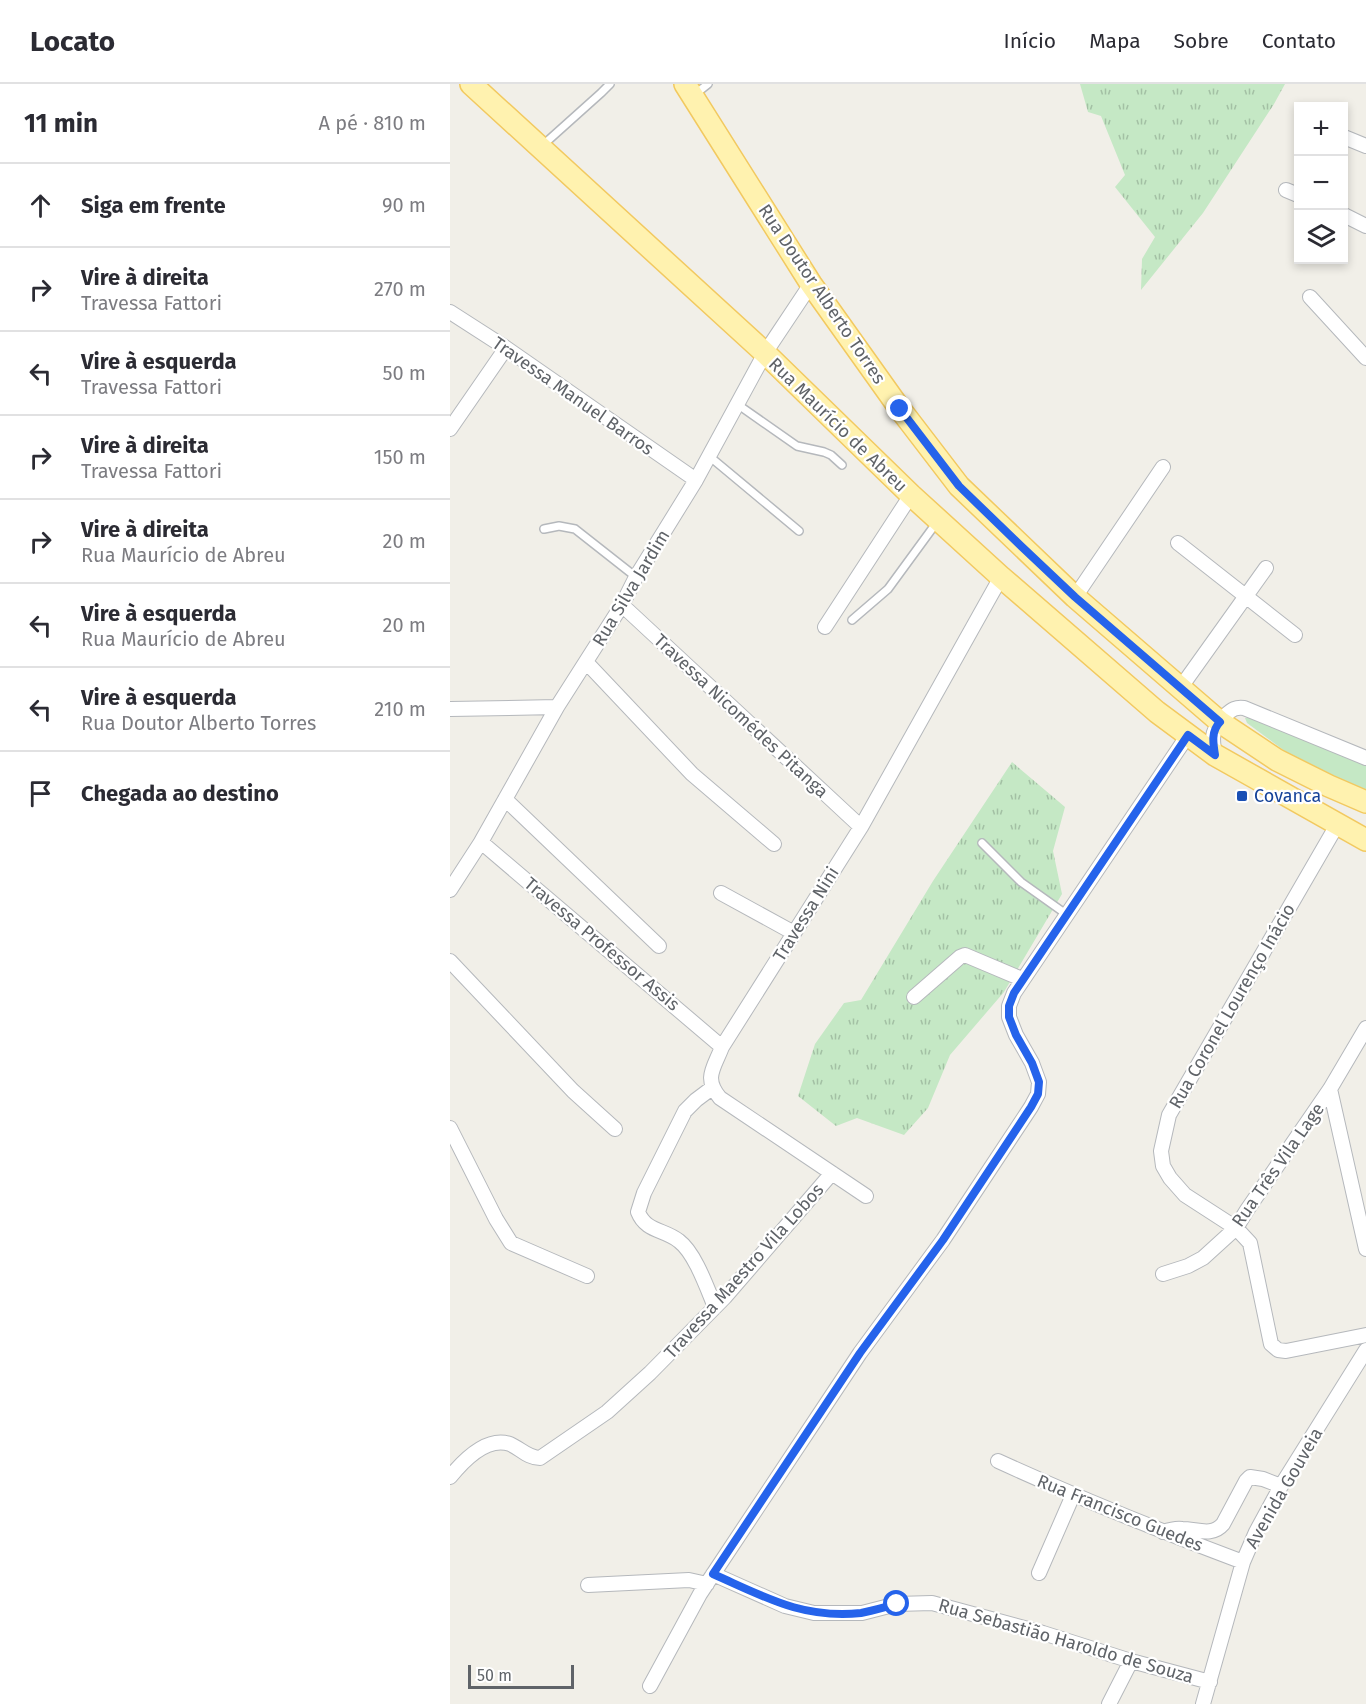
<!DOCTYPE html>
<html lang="pt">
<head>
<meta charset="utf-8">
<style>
  :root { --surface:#fff; --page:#f2f2f3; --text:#2b2b33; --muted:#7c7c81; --line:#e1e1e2 }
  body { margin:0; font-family:"Fira Sans",sans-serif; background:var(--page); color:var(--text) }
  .controls { position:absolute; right:18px; top:18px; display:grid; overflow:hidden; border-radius:0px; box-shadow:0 3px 9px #0003 }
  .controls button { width:54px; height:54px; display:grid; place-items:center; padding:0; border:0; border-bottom:2px solid var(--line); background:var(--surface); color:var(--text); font:30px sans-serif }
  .scale { position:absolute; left:18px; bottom:15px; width:106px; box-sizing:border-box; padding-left:6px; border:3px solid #5f6368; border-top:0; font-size:16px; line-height:21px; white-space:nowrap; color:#5f6368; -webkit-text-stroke:4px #fff; paint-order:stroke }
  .stop { position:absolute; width:18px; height:18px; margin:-14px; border:4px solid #2563eb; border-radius:50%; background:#fff }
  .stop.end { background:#2563eb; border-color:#fff; box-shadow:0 2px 6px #0008 }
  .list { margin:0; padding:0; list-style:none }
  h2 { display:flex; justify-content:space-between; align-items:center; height:78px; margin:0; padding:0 24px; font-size:26px }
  h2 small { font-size:20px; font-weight:400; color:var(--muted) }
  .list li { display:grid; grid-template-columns:39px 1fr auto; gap:18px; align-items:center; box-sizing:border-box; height:84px; padding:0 24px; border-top:2px solid var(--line) }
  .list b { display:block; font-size:22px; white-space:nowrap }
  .list p { margin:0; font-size:20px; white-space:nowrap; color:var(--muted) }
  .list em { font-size:20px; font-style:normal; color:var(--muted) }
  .icon { flex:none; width:33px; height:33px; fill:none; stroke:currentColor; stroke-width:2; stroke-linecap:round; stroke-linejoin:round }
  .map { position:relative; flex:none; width:916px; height:1620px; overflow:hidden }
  header { display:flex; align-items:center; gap:36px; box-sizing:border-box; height:84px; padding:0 30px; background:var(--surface); border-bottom:2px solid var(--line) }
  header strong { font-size:28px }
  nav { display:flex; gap:33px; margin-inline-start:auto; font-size:21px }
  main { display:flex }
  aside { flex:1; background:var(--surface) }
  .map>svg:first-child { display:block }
</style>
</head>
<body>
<header>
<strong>Locato</strong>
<nav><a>Início</a><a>Mapa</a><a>Sobre</a><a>Contato</a></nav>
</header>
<main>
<aside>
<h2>11 min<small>A pé · 810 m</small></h2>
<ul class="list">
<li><svg class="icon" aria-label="ahead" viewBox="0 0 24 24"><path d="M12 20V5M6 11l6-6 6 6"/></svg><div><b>Siga em frente</b></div><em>90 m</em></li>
<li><svg class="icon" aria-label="right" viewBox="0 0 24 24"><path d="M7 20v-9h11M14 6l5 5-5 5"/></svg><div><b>Vire à direita</b><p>Travessa Fattori</p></div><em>270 m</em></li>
<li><svg class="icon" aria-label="left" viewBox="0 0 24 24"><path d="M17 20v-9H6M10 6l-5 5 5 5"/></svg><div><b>Vire à esquerda</b><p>Travessa Fattori</p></div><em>50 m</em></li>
<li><svg class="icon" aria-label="right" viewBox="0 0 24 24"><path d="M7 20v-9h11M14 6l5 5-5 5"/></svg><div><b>Vire à direita</b><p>Travessa Fattori</p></div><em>150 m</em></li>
<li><svg class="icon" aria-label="right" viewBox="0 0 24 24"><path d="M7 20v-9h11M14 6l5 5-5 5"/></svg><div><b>Vire à direita</b><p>Rua Maurício de Abreu</p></div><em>20 m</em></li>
<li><svg class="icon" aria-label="left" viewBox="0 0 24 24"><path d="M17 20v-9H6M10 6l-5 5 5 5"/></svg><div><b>Vire à esquerda</b><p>Rua Maurício de Abreu</p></div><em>20 m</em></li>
<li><svg class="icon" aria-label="left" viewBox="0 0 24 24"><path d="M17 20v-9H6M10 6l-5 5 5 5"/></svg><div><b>Vire à esquerda</b><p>Rua Doutor Alberto Torres</p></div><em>210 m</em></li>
<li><svg class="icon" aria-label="arrive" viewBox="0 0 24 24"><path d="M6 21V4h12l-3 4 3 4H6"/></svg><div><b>Chegada ao destino</b></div></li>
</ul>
</aside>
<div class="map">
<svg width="916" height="1620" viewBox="0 0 916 1620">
  <defs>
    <pattern id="grass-tufts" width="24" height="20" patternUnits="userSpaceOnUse" patternTransform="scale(1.5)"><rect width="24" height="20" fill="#c5e8c5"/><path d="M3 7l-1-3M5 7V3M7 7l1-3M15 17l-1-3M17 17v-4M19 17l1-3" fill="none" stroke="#a3c0a4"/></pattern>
  </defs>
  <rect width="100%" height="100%" fill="#f1efe8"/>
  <path fill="url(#grass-tufts)" d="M630,0H835L824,20L753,129L691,206L692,175L705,153L665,103L675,91L651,32L638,28Z
    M562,678L615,723L603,767L612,810L554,908L500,971L478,1024L454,1051L407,1034L386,1042L348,1012L365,960L394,919L411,916L483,797Z"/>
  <path fill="#c5e8c5" d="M795,634H801L916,681V708L836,668L797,639Z"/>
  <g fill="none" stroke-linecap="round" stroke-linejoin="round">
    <g stroke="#b5b8bc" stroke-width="10">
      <path id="lane" d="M244,11L258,0
        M93,61L151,9L160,0
        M287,320L347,362L374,368L381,371L392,381
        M259,372L349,447
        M94,445L109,442L125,445L186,493
        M402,536L438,505L487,438
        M532,759L571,798L616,830"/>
    </g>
    <g stroke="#b5b8bc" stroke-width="16">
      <path id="street" d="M894,53L916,62
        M836,106L848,111
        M894,131L916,142
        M860,213L916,274
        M0,228L56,264L246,396
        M0,345L56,264
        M728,459L845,551
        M625,513L713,383
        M172,521L411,743
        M375,543L461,411
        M136,578L242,690L324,760
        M731,603L816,484
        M0,625L107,623
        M765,671C761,651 762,646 776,631C782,625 786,623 794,624L916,674
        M55,715L209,862
        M887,741L719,1031L711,1067L713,1082L720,1094L735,1111L786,1144L800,1159L821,1260L828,1266L836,1267L916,1251
        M31,758L272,963
        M0,806L31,758L107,623L172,521L186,493L246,396L315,269L361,200
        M271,809L344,849
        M0,877L123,1007L165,1045
        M464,913L510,873L515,871L572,895
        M262,1004L246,1016L235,1027L194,1109L188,1128C196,1148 214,1145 229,1157C245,1169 257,1204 265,1223
        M880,1005L916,1165
        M0,1044L46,1135L61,1159L137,1192
        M416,1112L270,1014C253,994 264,984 272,963L411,743L551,493
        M713,1190L738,1182L753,1174L786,1144L797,1126L880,1005L916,944
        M548,1377C629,1414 710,1447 793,1478
        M0,1393C13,1377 37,1352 60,1360C71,1365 78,1374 90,1374L157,1328L200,1289L275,1213L382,1089
        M713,1448C719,1446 725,1444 732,1445C747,1445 762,1453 773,1440L796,1397L800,1393L813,1395L831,1402
        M589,1489L623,1411
        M263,1490L335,1522L364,1529H412L447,1520L482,1519L593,1549L681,1577L760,1598
        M138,1501L239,1496L257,1500
        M200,1602L250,1510L410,1269L493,1156L581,1023L588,1010L589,998L582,979L566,951L559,933V922L564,909L738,651
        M659,1620L681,1577
        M753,1620L793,1478L806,1448L831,1402L916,1266"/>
    </g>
    <g stroke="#f2c960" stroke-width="24">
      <path id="primary" d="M21,0L315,269L461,411L551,493L707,628L765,671L916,756
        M235,0L361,200L450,325L509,402L625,513L770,638L827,676L879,702L916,718"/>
    </g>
    <use href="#lane" stroke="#fff" stroke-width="7"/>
    <use href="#street" stroke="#fff" stroke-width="14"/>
    <use href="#primary" stroke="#fff2af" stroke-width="21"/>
  </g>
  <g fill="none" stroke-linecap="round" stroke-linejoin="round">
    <path stroke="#2563eb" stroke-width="8" d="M447,1520C435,1523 423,1527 411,1529C352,1535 315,1513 263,1490L410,1269L493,1156L581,1023L588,1010L589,998L582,979L566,951L559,933V922L564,909L738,651L765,671C763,659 761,647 770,638L625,513L571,462L509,402L450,325"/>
  </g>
  <rect fill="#1a4fb4" stroke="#fff" stroke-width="2" x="786" y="706" width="12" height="12" rx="3"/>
  <g text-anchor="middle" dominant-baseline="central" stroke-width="4.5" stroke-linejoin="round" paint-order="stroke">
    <g font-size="18" fill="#5f6368" stroke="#fff">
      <text transform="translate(372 210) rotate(56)">Rua Doutor Alberto Torres</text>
      <text transform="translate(123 312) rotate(35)">Travessa Manuel Barros</text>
      <text transform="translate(388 341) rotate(44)">Rua Maurício de Abreu</text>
      <text transform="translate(181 504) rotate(-59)">Rua Silva Jardim</text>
      <text transform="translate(291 632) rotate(43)">Travessa Nicomédes Pitanga</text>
      <text transform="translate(356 830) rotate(-58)">Travessa Nini</text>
      <text transform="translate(152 860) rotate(40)">Travessa Professor Assis</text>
      <text transform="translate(782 922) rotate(-60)">Rua Coronel Lourenço Inácio</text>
      <text transform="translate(828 1081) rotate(-55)">Rua Três Vila Lage</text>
      <text transform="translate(294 1187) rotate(-48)">Travessa Maestro Vila Lobos</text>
      <text transform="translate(834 1404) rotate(-60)">Avenida Gouveia</text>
      <text transform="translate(670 1429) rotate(22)">Rua Francisco Guedes</text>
      <text transform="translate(616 1557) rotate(16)">Rua Sebastião Haroldo de Souza</text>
    </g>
    <g font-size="18" fill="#164399" stroke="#fff" text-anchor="start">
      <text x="804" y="712">Covanca</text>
    </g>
  </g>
</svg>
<div class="controls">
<button>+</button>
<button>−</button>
<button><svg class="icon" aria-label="layers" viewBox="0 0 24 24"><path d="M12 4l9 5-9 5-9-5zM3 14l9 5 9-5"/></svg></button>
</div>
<div class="scale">50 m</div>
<div class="stop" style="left:447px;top:1520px"></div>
<div class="stop end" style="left:450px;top:325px"></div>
</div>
</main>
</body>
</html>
